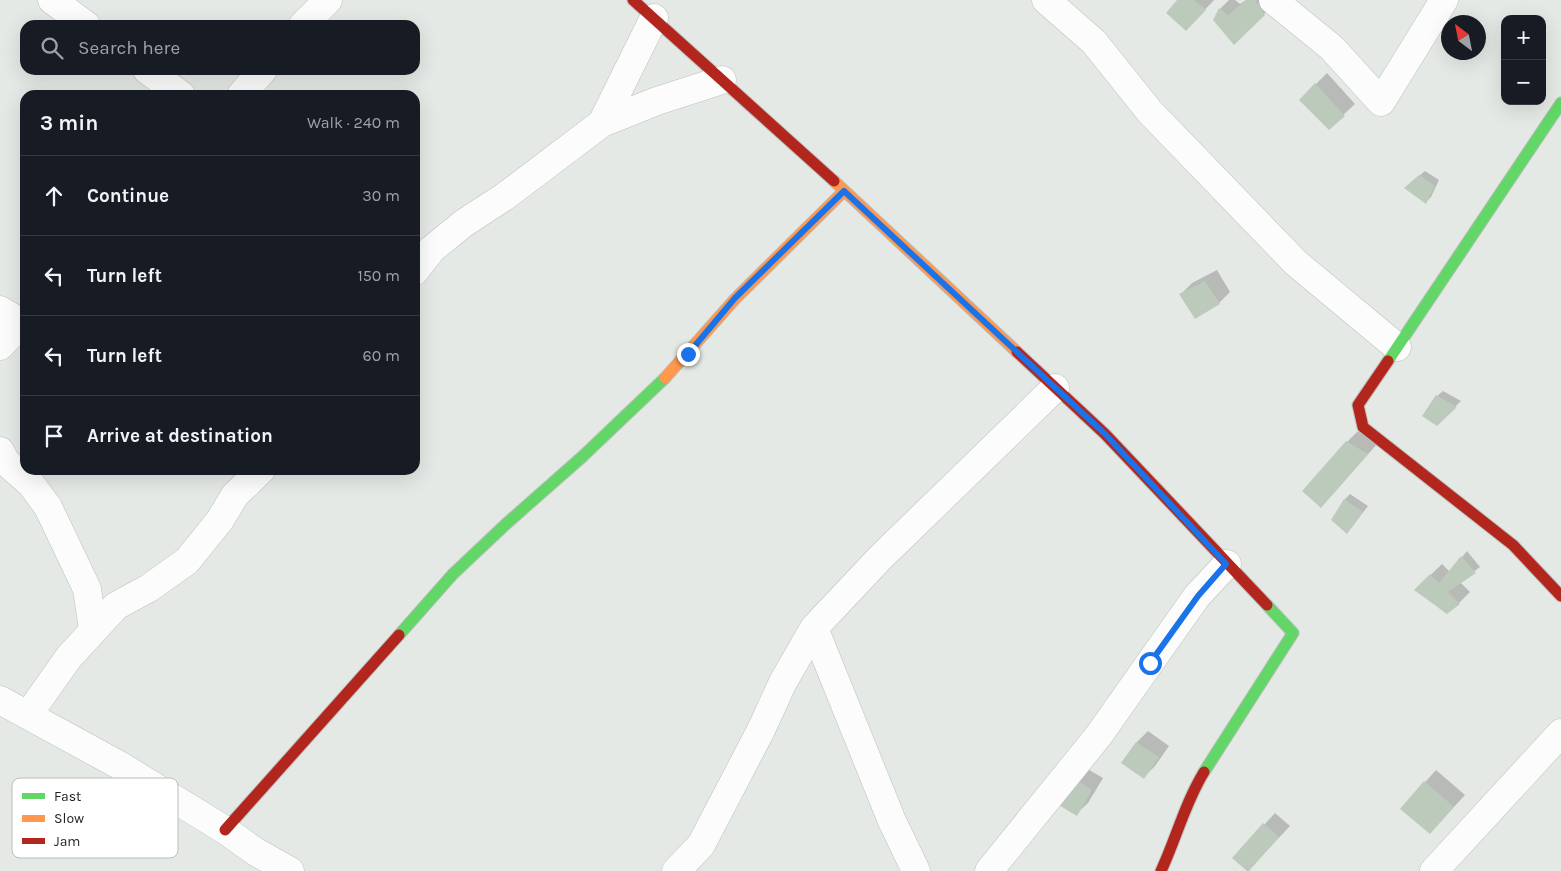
<!DOCTYPE html>
<html lang="en">
<head>
<meta charset="utf-8">
<style>
  :root { --surface:#171b24; --page:#20242c; --text:#f1f3f6; --muted:#9ea1a6; --line:#363941 }
  body { margin:0; font-family:Karla,sans-serif; background:var(--page); color:var(--text) }
  .controls { position:absolute; right:15px; top:15px; display:grid; overflow:hidden; border-radius:10px; box-shadow:0 5px 20px #0002 }
  .controls button { width:45px; height:45px; display:grid; place-items:center; padding:0; border:0; border-bottom:1px solid var(--line); background:var(--surface); color:var(--text); font:25px sans-serif }
  .compass { position:absolute; left:1441px; top:15px; width:45px; height:45px; border-radius:50%; background:var(--surface); box-shadow:0 5px 20px #0002; rotate:328deg }
  .stop { position:absolute; width:15px; height:15px; margin:-11px; border:4px solid #1a73e8; border-radius:50%; background:#fff }
  .stop.end { background:#1a73e8; border-color:#fff; box-shadow:0 1px 5px #0008 }
  .list { margin:0; padding:0; list-style:none }
  h2 { display:flex; justify-content:space-between; align-items:center; height:65px; margin:0; padding:0 20px; font-size:21px }
  h2 small { font-size:16px; font-weight:400; color:var(--muted) }
  .list li { display:grid; grid-template-columns:32px 1fr auto; gap:15px; align-items:center; box-sizing:border-box; height:80px; padding:0 20px; border-top:1px solid var(--line) }
  .list b { display:block; font-size:19px; white-space:nowrap }
  .list em { font-size:16px; font-style:normal; color:var(--muted) }
  .icon { flex:none; width:28px; height:28px; fill:none; stroke:currentColor; stroke-width:2; stroke-linecap:round; stroke-linejoin:round }
  .map { position:relative; flex:none; width:1561px; height:871px; overflow:hidden }
  .search { position:absolute; background:var(--surface); box-shadow:0 5px 20px #0002; left:20px; top:20px; width:400px; height:55px; display:flex; align-items:center; gap:12px; box-sizing:border-box; padding:0 18px; border-radius:15px; color:var(--muted); font-size:19px }
  .panel { position:absolute; background:var(--surface); box-shadow:0 5px 20px #0002; left:20px; top:90px; width:400px; height:385px; border-radius:15px }
  .map>svg:first-child { display:block }
</style>
</head>
<body>
<div class="map">
<svg width="1561" height="871" viewBox="0 0 1561 871">
  <rect width="100%" height="100%" fill="#e5e9e5"/>
  <path fill="#0003" d="M1179,0H1214L1197,18Z
    M1229,0H1235L1240,4L1246,0H1273L1275,3L1234,44L1215,19L1220,9Z
    M1327,73L1355,104L1329,128L1300,100Z
    M1425,171L1439,180L1431,197L1426,202L1411,183Z
    M1217,270L1230,292L1219,303L1181,294L1192,283Z
    M1443,391L1461,401L1437,424V396Z
    M1358,431L1378,443L1332,495L1347,442Z
    M1350,494L1368,506L1352,527L1333,520L1345,499Z
    M1467,551L1480,567L1460,582L1470,592L1459,603L1416,589L1442,564L1450,572Z
    M1148,731L1169,746L1155,766L1144,777L1137,742Z
    M1084,767L1103,778L1088,803L1076,814L1077,774Z
    M1436,770L1465,795L1430,833L1402,808Z
    M1275,813L1290,826L1259,859L1234,858Z"/>
  <path fill="#bccabb" d="M1177,0H1194L1206,10L1186,31L1166,13Z
    M1246,0H1255L1265,15L1234,45L1213,20L1219,8L1228,15Z
    M1315,83L1345,116L1329,130L1299,100Z
    M1419,175L1435,186L1426,204L1404,188Z
    M1205,281L1220,304L1195,319L1179,294Z
    M1436,395L1457,407L1437,426L1422,416Z
    M1346,441L1368,454L1321,508L1302,491Z
    M1344,499L1363,512L1347,534L1331,520Z
    M1461,556L1476,573L1448,592L1460,604L1447,614L1414,590L1430,574L1439,583Z
    M1136,742L1159,757L1144,779L1121,763Z
    M1072,777L1092,790L1077,816L1057,804Z
    M1424,781L1454,807L1430,834L1400,809Z
    M1263,823L1279,837L1249,871H1247L1232,858Z"/>
  <g fill="none" stroke-linecap="round" stroke-linejoin="round">
    <g stroke="#bdc0bd" stroke-width="29">
      <path id="street" d="M52,0L86,25
        M1046,0L1094,42L1150,112L1296,263L1397,347
        M1273,0L1332,48L1381,102L1444,0
        M303,25L328,0
        M147,70L181,95
        M241,95L263,70
        M602,123L654,18
        M415,271L432,249L464,223L504,197L602,123L657,101L722,80
        M0,310L25,325
        M0,346L21,324
        M0,451L6,462L31,484L48,507L87,589L93,629
        M814,628L892,821L916,871
        M0,700L119,765L225,830L256,852L290,871
        M28,715L69,657L116,606L149,588L187,561L220,520L235,495L261,470
        M676,871L701,845L761,730L783,682L814,628L880,558L1055,388
        M989,871L1099,735L1197,596L1227,564
        M1434,871L1561,733"/>
    </g>
    <g stroke="#bdc0bd" stroke-width="13">
      <path id="fast" d="M1388,361L1561,103
        M399,635L453,574L506,524L582,457L665,378
        M1204,772L1293,633L1267,605"/>
    </g>
    <g stroke="#bdc0bd" stroke-width="13">
      <path id="slow" d="M834,181L1017,352
        M665,378L735,299L844,191"/>
    </g>
    <g stroke="#bdc0bd" stroke-width="13">
      <path id="jam" d="M633,0L834,181
        M1017,352L1105,434L1267,605
        M1388,361L1358,405L1363,427L1513,545L1561,596
        M225,830L399,635
        M1161,871C1176,839 1185,803 1204,772"/>
    </g>
    <use href="#street" stroke="#fbfcfb" stroke-width="28"/>
    <use href="#fast" stroke="#63d668" stroke-width="11"/>
    <use href="#slow" stroke="#ff974d" stroke-width="11"/>
    <use href="#jam" stroke="#b3261e" stroke-width="11"/>
  </g>
  <g fill="none" stroke-linecap="round" stroke-linejoin="round">
    <path stroke="#1a73e8" stroke-width="6" d="M688,354L735,298L844,191L1105,434L1226,564L1198,596L1150,663"/>
  </g>
  <rect x="12" y="778" width="166" height="80" rx="8" fill="#fff" stroke="#bcbcbb" stroke-width="1"/>
  <rect x="22" y="793" width="23" height="6" fill="#63d668"/>
  <rect x="22" y="815" width="23" height="7" fill="#ff974d"/>
  <rect x="22" y="838" width="23" height="6" fill="#b3261e"/>
  <g font-size="14" fill="#1e211d">
    <text x="54" y="801">Fast</text>
    <text x="54" y="823">Slow</text>
    <text x="54" y="846">Jam</text>
  </g>
</svg>
<div class="controls">
<button>+</button>
<button>−</button>
</div>
<svg class="compass" viewBox="-18 -18 36 36"><path d="M0-13l5 13h-10z" fill="#e53935"/><path d="M0 13l5-13h-10z" fill="#9ea1a6"/></svg>
<div class="stop" style="left:1150px;top:663px"></div>
<div class="stop end" style="left:688px;top:354px"></div>
<div class="search"><svg class="icon" aria-label="search" viewBox="0 0 24 24"><circle cx="10" cy="10" r="6"/><path d="M15 15l6 6"/></svg>Search here</div>
<section class="panel">
<h2>3 min<small>Walk · 240 m</small></h2>
<ul class="list">
<li><svg class="icon" aria-label="ahead" viewBox="0 0 24 24"><path d="M12 20V5M6 11l6-6 6 6"/></svg><div><b>Continue</b></div><em>30 m</em></li>
<li><svg class="icon" aria-label="left" viewBox="0 0 24 24"><path d="M17 20v-9H6M10 6l-5 5 5 5"/></svg><div><b>Turn left</b></div><em>150 m</em></li>
<li><svg class="icon" aria-label="left" viewBox="0 0 24 24"><path d="M17 20v-9H6M10 6l-5 5 5 5"/></svg><div><b>Turn left</b></div><em>60 m</em></li>
<li><svg class="icon" aria-label="arrive" viewBox="0 0 24 24"><path d="M6 21V4h12l-3 4 3 4H6"/></svg><div><b>Arrive at destination</b></div></li>
</ul>
</section>
</div>
</body>
</html>
